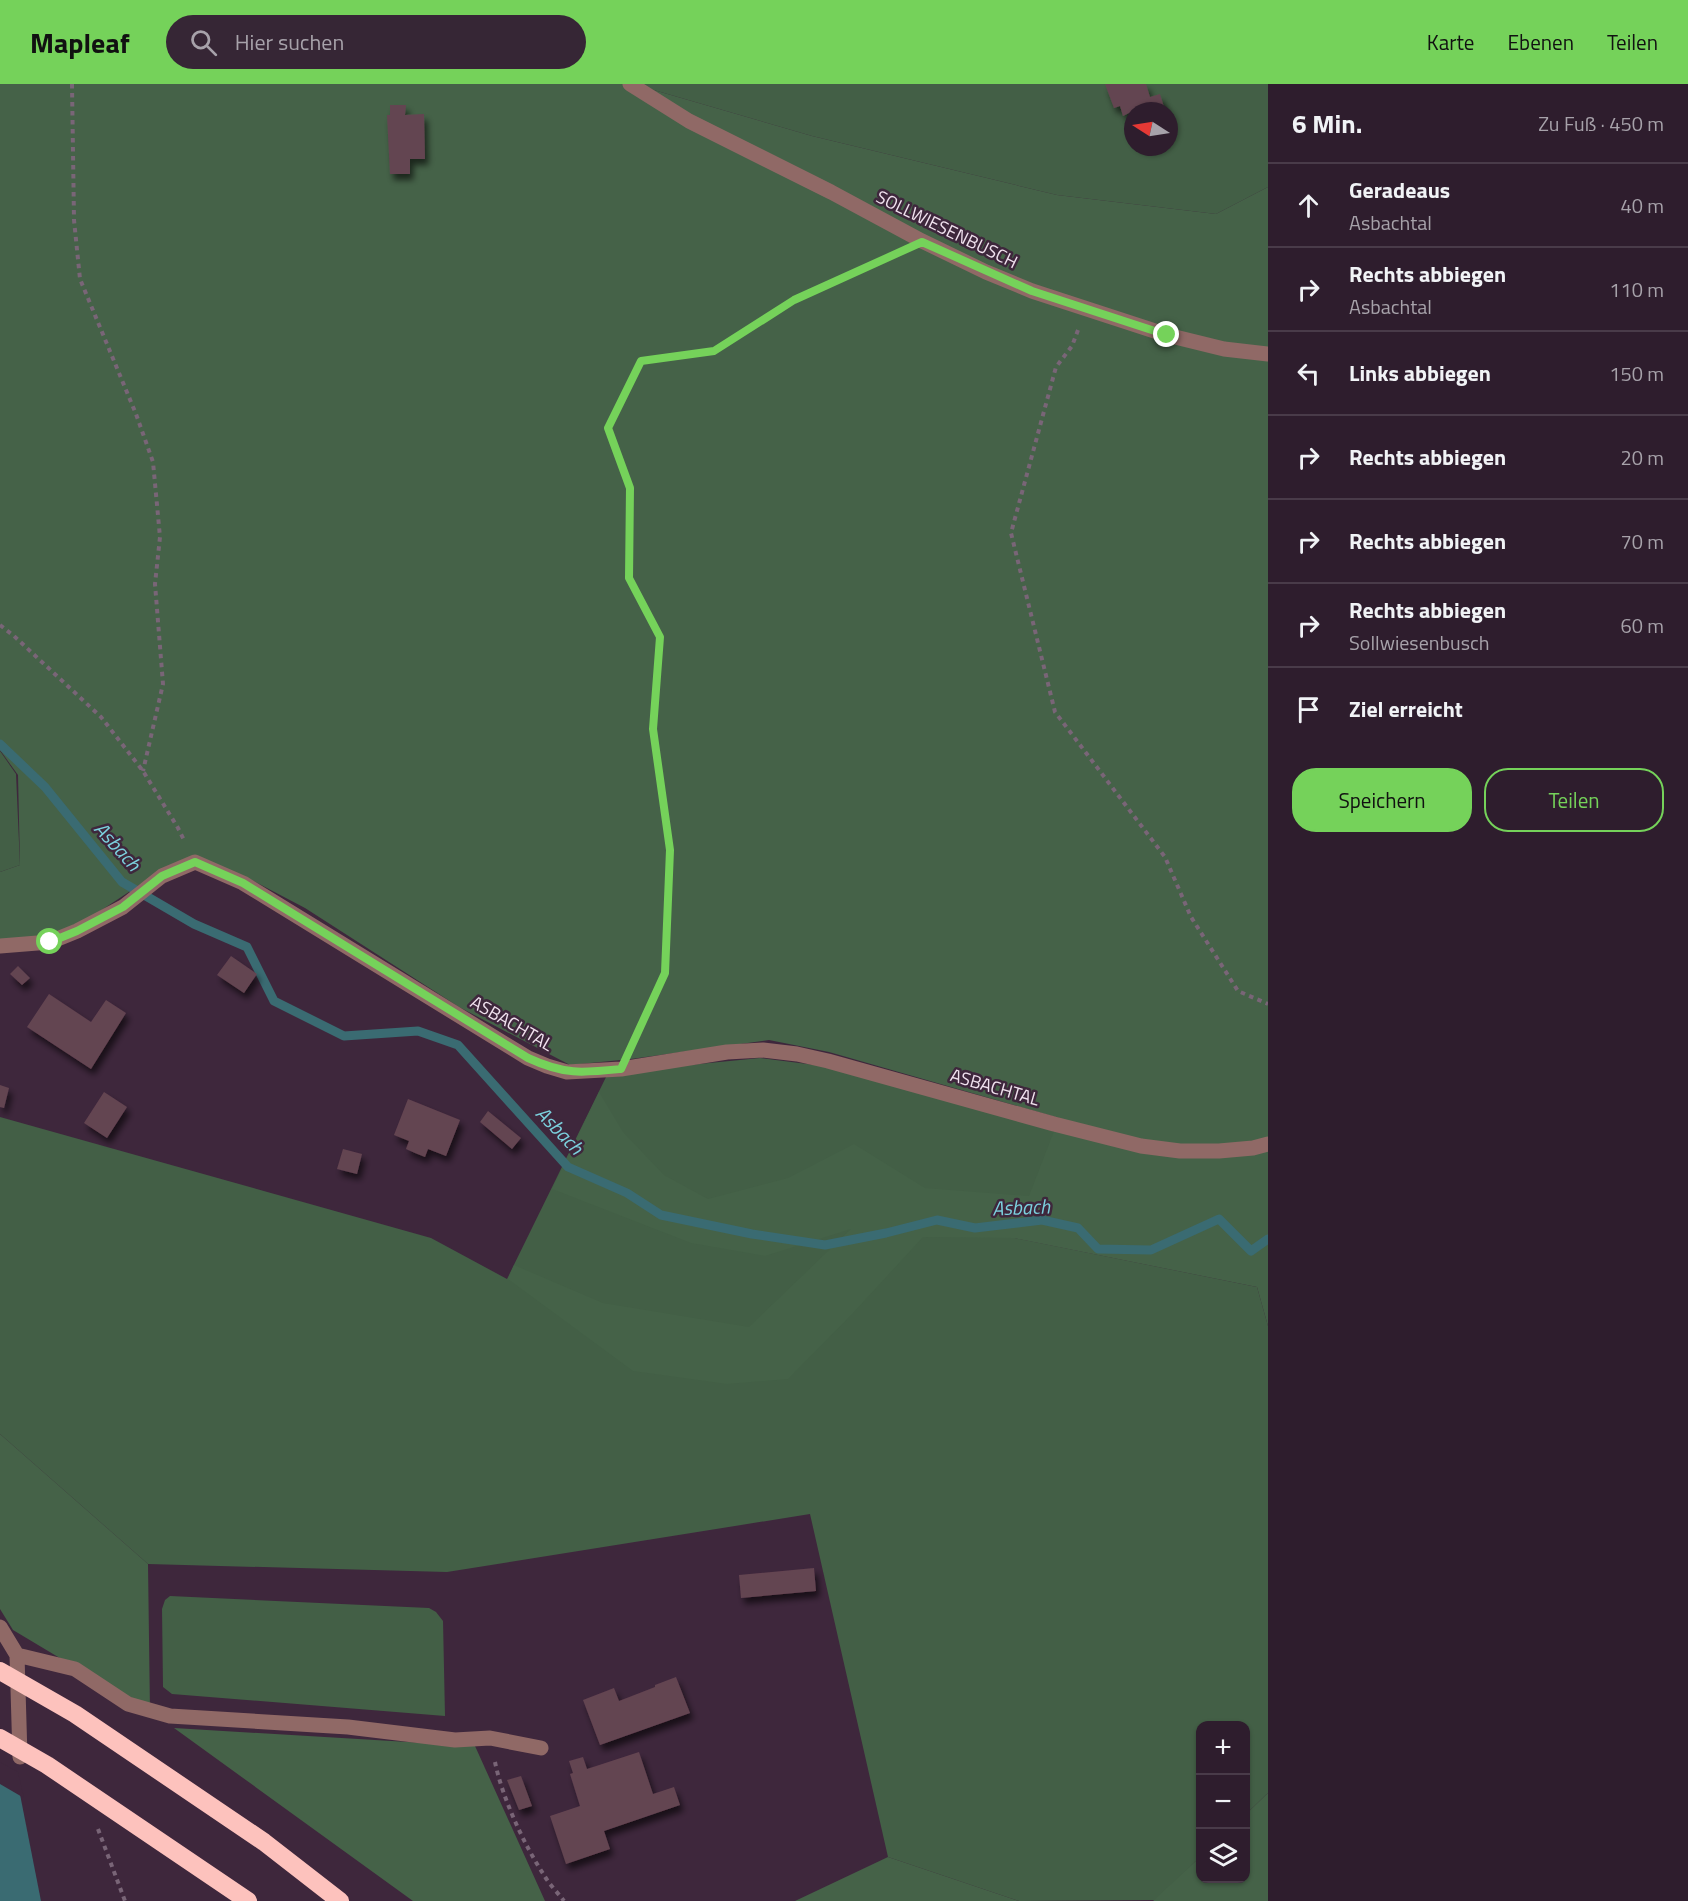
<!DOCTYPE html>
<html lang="de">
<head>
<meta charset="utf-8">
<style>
  :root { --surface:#2e1d2d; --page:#362635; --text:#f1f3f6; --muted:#a7a2aa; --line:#493b49; --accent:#75d25a }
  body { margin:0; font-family:"Titillium Web",sans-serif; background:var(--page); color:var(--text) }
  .controls { position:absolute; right:18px; bottom:18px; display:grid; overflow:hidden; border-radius:12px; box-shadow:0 2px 4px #0004 }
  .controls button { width:54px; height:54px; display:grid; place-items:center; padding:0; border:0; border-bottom:2px solid var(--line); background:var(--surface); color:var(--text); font:30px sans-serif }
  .compass { position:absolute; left:1124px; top:18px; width:54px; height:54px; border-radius:50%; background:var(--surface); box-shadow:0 2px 4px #0004; rotate:282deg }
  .stop { position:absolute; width:18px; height:18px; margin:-14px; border:4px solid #75d25a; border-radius:50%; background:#fff }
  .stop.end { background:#75d25a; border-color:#fff; box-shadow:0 2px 6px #0008 }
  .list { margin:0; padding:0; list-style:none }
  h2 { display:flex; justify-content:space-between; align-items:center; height:78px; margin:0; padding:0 24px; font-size:26px }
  h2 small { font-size:20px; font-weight:400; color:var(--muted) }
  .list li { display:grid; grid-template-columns:39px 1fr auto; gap:18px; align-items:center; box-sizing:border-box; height:84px; padding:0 24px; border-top:2px solid var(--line) }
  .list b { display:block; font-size:22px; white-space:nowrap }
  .list p { margin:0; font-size:20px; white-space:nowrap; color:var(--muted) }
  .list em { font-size:20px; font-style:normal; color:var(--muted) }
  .actions { display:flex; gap:12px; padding:18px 24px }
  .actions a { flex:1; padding:14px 0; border:2px solid var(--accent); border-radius:24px; text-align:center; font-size:21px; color:var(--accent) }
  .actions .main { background:var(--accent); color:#111 }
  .icon { flex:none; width:33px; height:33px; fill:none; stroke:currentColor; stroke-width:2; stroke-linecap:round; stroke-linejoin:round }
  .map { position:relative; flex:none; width:1268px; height:1817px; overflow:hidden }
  header { display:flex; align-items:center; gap:36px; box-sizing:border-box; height:84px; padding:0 30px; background:var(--accent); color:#111 }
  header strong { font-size:28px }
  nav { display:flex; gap:33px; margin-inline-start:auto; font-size:21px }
  .search { width:420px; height:54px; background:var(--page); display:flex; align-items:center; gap:15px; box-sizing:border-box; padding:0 21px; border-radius:33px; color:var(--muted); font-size:22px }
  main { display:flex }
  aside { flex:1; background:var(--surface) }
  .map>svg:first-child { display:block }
</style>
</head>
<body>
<header>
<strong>Mapleaf</strong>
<div class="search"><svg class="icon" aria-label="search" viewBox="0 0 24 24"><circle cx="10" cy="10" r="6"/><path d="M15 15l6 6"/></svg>Hier suchen</div>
<nav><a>Karte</a><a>Ebenen</a><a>Teilen</a></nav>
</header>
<main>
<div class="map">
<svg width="1268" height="1817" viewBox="0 0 1268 1817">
  <defs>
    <filter id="shadow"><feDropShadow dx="3.5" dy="6" stdDeviation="3" flood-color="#0009"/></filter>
  </defs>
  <rect width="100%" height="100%" fill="#3e273c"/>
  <path fill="#435f46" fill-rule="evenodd" d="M633,0H1268V103L1216,130L1057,111L812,52ZM1133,27H1169V63H1133Z
    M0,667L16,690L20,781L0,788Z
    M760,974L831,983L1055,1047L1015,1154L1257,1203L1268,1242V1709L1246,1730V1642H1200V1773L1156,1816L1019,1817L888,1773L810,1430L447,1488L148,1480L0,1350V1033L431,1154L507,1195L608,989Z
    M170,1512L429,1524L436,1528L443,1537L445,1632L172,1610L163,1603L162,1525L165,1516Z"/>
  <path fill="#456248" d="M0,0H633L812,52L1057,111L1216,130L1268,103V1242L1257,1203L1014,1154L923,1153L853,1229L788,1295L727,1300L633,1287L508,1195L514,1181L603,1219L749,1243L851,1145L765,1172L691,1159L552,1105L599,1008L623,1048L664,1091L708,1115L788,1094L854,1060L925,1104L1029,1112L1059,1034L829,968L769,956L631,975L570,981L459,923L305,824L246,793L197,773L159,788L76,843L52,854L0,857V788L20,781L18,691L0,666Z
    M0,1350L148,1480L150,1628L13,1546L0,1525Z
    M174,1644L475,1662L545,1817H413Z
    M1268,1709V1817H1153L1200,1773V1794H1246V1730Z
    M888,1773L1019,1817H795Z"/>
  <path fill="#3a6b72" d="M0,1681L16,1690L41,1817H0Z"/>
  <path fill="#3e273c" d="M0,1678L18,1688L24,1714L0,1700Z"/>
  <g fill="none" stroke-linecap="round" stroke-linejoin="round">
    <path stroke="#3a6b72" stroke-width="9" d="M0,660L45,703L122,798L194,840L247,863L274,917L344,952L418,947L458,961L568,1083L627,1109L661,1131L752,1150L825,1161L886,1149L937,1136L975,1144L1042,1136L1078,1144L1098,1165L1151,1166L1219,1135L1251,1167L1268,1155"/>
  </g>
  <path fill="#644451" filter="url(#shadow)" d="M1105,0H1146L1150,13L1160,10L1164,23L1152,27H1143V25L1133,27L1123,32L1120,22L1114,24Z
    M390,21H406L405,31L424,30L425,75H410V90H390L387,31H390Z
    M231,872L257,890L244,909L217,891Z
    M18,882L30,894L22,901L10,890Z
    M49,910L91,938L106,916L126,929L91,985L27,943Z
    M0,1001L9,1004L4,1024L0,1023Z
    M104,1008L127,1023L107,1054L84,1039Z
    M408,1015L460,1036L446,1072L428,1065L425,1073L415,1069L406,1065L409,1057L394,1051Z
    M488,1027L521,1054L512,1065L480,1038Z
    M343,1065L362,1070L357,1090L337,1085Z
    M814,1484L816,1507L741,1514L739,1491Z
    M676,1593L690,1629L600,1661L583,1616L614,1604L619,1617L655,1603V1601Z
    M639,1668L653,1710L674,1703L680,1721L604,1747L610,1765L566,1780L550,1732L580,1722L570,1690L573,1689L569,1677L583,1673L587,1685Z
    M521,1692L532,1722L519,1726L507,1696Z"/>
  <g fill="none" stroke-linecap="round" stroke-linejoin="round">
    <path stroke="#796577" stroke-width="4" stroke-dasharray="4.5 4.5" stroke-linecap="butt" d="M72,0L74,136L80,195L136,330L153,378L160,453L155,500L163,600L143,687
      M1078,246L1072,262L1056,283L1011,449L1055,628L1165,773L1191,833L1238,907L1268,920
      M0,541L14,552L101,633L143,687L178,744L185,758
      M633,960L665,889L670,766L653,645L660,553L629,494L630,404L608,344L641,277L714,267L794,216L897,169
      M495,1678C502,1713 524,1761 544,1791C549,1800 558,1809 564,1817
      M98,1745L125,1817"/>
    <path stroke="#906966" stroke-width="15" d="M630,0L689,37L831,108L922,157L986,188L1032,207L1167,251L1224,265L1268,270
      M0,862L50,858L77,847L123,823L162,792L195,778L243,799L528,974L547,982L567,988L621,985L727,968L763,966L797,970L828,977L1054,1040L1141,1062L1180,1067H1219L1253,1064L1268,1060
      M0,1543L17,1571L75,1585L128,1620L170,1632L348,1643L455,1656L490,1654L541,1664
      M17,1571L20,1673"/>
    <path stroke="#fdc2bd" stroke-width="18" d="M0,1587L75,1630L264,1758L340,1817
      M0,1654L47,1681L248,1817"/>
  </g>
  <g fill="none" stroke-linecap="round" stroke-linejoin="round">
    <path stroke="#75d25a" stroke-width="8" d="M50,858L77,847L123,823L162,792L195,778L243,799L528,974C565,991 582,989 621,985L665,889L670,766L653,645L660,553L629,494L630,404L608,344L641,277L714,267L794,216L922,158L1032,207L1167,251"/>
  </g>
  <g text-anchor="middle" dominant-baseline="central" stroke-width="5" stroke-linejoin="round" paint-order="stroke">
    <g font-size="18" fill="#f1e2ef" stroke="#3e273c">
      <text transform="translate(947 145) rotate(26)">SOLLWIESENBUSCH</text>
      <text transform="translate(512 939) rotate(30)">ASBACHTAL</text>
      <text transform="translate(995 1003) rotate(16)">ASBACHTAL</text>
    </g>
    <g font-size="20" font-style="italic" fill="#7cd1de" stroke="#3e273c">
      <text transform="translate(118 762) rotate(48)">Asbach</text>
      <text transform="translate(560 1046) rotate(46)">Asbach</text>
      <text transform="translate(1021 1123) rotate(-2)">Asbach</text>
    </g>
  </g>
</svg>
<div class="controls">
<button>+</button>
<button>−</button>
<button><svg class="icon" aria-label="layers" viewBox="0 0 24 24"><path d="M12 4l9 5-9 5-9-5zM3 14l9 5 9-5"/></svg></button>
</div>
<svg class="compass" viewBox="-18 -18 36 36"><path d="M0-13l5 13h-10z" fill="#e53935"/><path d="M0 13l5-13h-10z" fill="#a7a2aa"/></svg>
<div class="stop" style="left:50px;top:858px"></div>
<div class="stop end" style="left:1167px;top:251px"></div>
</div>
<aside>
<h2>6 Min.<small>Zu Fuß · 450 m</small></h2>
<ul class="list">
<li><svg class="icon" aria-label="ahead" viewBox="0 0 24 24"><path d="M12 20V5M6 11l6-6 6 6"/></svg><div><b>Geradeaus</b><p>Asbachtal</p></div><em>40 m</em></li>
<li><svg class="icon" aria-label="right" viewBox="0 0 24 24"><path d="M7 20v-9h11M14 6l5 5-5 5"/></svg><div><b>Rechts abbiegen</b><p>Asbachtal</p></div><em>110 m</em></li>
<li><svg class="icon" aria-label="left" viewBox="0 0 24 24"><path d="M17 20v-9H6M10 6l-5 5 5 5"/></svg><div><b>Links abbiegen</b></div><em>150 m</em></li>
<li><svg class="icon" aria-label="right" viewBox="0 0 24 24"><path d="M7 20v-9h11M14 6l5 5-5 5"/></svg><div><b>Rechts abbiegen</b></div><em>20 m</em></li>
<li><svg class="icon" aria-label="right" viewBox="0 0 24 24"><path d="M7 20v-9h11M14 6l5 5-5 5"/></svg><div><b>Rechts abbiegen</b></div><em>70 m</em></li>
<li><svg class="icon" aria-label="right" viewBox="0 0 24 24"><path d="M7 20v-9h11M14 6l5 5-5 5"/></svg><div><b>Rechts abbiegen</b><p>Sollwiesenbusch</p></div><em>60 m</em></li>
<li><svg class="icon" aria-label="arrive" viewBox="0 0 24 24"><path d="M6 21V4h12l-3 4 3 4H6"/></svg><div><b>Ziel erreicht</b></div></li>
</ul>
<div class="actions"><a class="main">Speichern</a><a>Teilen</a></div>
</aside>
</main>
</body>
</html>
